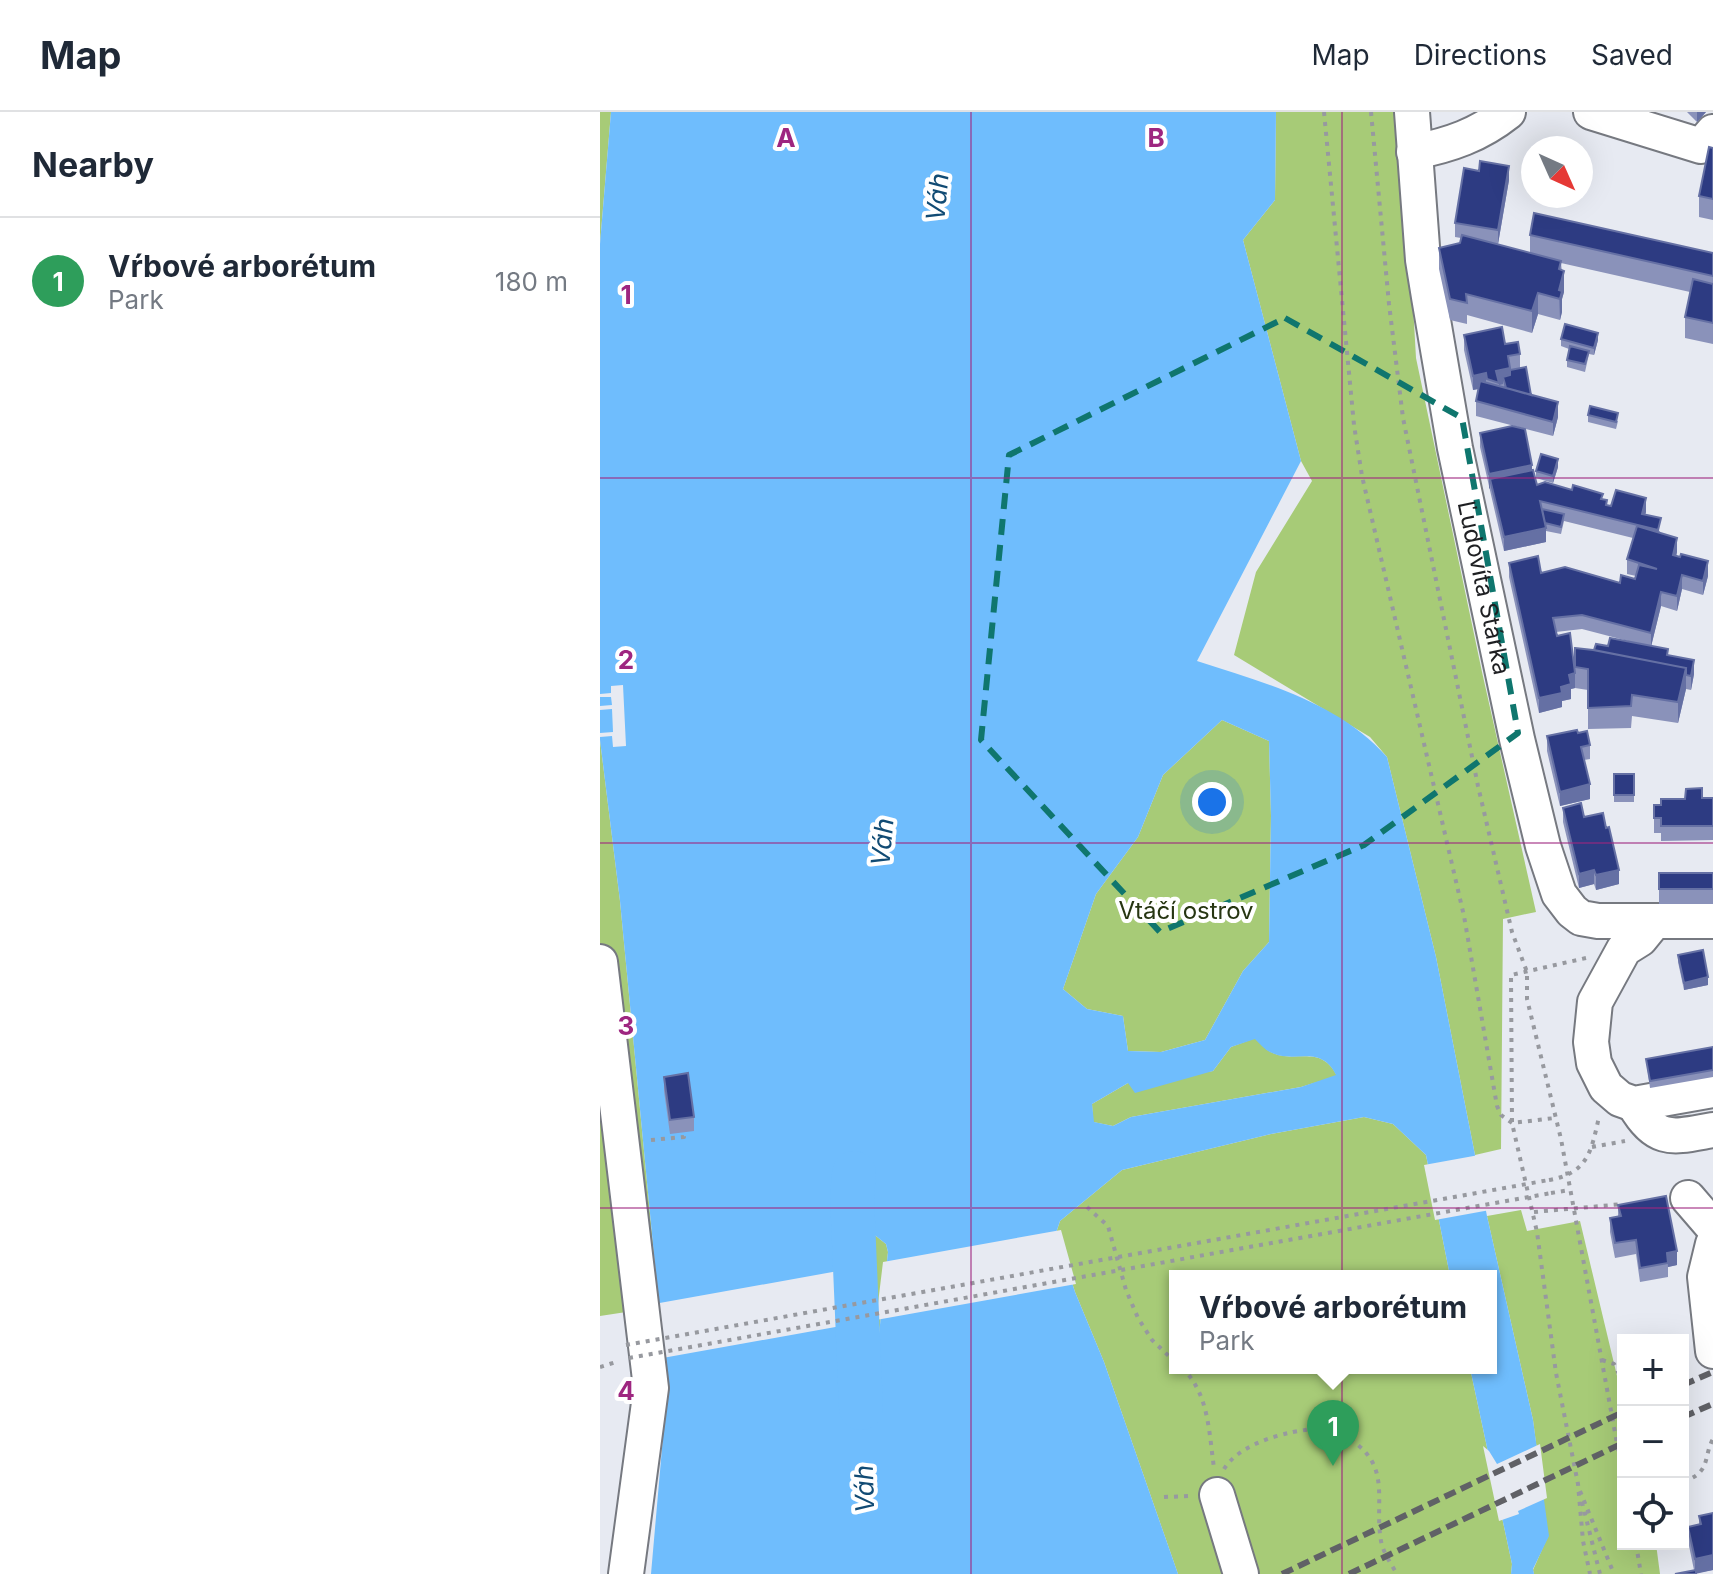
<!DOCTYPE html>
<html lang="en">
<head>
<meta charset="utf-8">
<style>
  :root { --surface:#fff; --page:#f6f6f7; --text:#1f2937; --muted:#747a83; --line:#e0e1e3; --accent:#7c3aed }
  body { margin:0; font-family:Inter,sans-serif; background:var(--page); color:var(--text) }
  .controls { position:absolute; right:24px; bottom:24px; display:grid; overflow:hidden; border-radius:0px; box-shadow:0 8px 32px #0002 }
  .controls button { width:72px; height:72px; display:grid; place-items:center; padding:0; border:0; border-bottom:2px solid var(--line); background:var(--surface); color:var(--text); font:40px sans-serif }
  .compass { position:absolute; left:921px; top:24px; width:72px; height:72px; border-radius:50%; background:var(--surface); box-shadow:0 8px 32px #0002; rotate:135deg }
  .you { position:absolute; left:612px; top:690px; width:28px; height:28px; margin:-20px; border:6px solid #fff; border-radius:50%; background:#1a73e8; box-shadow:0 0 0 12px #1a73e833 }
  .badge { display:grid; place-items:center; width:52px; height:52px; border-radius:50%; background:var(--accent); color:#fff; font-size:26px; font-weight:700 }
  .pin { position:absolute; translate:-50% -66px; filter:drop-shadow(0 2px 4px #0008) }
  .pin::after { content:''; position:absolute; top:42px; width:28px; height:24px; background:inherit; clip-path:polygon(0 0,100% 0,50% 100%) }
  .popup { position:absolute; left:569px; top:1158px; width:328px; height:104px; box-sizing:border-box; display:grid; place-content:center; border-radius:0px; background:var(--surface); filter:drop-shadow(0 2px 6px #0005); font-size:26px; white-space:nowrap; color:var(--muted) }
  .popup b { font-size:30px; color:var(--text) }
  .popup::after { content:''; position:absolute; left:50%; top:100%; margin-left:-16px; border:16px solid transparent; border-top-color:var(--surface) }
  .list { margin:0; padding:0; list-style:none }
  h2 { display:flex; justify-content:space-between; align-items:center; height:104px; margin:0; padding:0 32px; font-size:34px }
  h2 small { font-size:26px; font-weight:400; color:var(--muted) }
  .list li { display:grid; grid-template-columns:52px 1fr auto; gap:24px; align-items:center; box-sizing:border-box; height:128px; padding:0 32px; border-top:2px solid var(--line) }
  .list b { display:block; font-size:30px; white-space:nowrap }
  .list p { margin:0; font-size:26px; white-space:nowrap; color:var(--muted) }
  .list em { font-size:26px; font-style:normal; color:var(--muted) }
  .icon { flex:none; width:44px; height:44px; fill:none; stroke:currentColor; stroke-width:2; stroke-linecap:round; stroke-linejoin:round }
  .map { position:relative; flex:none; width:1113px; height:1462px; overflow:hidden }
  header { display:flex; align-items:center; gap:48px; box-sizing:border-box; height:112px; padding:0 40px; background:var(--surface); border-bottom:2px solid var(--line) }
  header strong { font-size:38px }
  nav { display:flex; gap:44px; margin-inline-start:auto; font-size:28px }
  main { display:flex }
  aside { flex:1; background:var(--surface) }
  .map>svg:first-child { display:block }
</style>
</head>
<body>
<header>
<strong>Map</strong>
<nav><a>Map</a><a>Directions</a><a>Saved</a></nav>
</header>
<main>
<aside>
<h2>Nearby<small></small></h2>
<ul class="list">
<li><span class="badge" style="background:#2e9e5b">1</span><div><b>Vŕbové arborétum</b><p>Park</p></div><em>180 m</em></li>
</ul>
</aside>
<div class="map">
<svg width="1113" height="1462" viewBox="0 0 1113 1462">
  <rect width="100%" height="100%" fill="#e7eaf2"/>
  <path fill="#a7cb77" d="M0,0H11L0,132Z
    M676,0H802L816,246L882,560L936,800L903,807L901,1037L875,1043L836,845L787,645L770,625L634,543L656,460L712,369L701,349L643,128L675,88Z
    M622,608L669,629L671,704L669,830L643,859L605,928L561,940L528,939L523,904L487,897L463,877L496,782L538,725L563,663Z
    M0,628L20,789L59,1195L0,1204Z
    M655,926C660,930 664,936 669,939C693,954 720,930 737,964L701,975L531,1005L513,1014L493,1010L492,992L528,971L613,959L631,935Z
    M764,1005L793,1012L826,1043L850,1164H575V1256H870L912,1452L911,1462H578L504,1250L475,1180L456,1121L460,1109L522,1058L671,1022Z
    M921,1098L927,1119L980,1109L1023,1289V1432H1056L1060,1462H934L933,1458L948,1424L933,1308L887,1104Z
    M262,1113L286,1132L288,1140L279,1222L269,1238H246L238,1227L233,1159L240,1149V1129Z"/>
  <path fill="#6fbdfd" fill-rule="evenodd" d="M11,0H676L675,88L643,128L701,349L597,549C665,571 738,590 787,645L836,845L887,1104L933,1308L949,1424L933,1457L934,1462H911L912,1452L870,1256H891V1164H850L826,1043L793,1012L764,1005L671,1022L522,1058L460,1109L456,1121L475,1180L504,1250L578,1462H51L63,1325L59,1195L20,789L0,628V132ZM622,608L669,629L671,704L669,830L643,859L605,928L561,940L528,939L523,904L487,897L463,877L496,782L538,725L563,663ZM655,927C659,931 665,938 670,940C694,953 720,931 736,963L701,975L531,1005L513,1014L494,1010L492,992L528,971L535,981L613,959L631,935ZM262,1113L286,1132L288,1140L279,1222L269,1238H246L238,1227L233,1159L240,1149V1129Z"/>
  <path fill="#e7eaf2" d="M23,573L26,634L13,635L12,624L0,625V621L13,620L12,597L0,598V594L12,593L11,585H0V582L11,581V574Z
    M879,1043L890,1098L835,1108L824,1053Z
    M461,1118L476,1172L276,1208L283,1150Z
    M238,1159L241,1214L57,1247L54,1192Z
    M940,1332L947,1386L918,1399L919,1402L899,1409L883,1334L889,1339L897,1352Z"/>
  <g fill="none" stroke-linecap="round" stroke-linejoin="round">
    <path stroke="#6fbdfd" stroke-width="44" d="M254,1061L252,1085L261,1296"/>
    <g stroke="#767980" stroke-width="38">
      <g id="minor">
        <path id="s1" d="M812,0L823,148L829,185L855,336L917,627L943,734L959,782L972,799L981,806L998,809H1113"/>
        <path d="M991,0L1101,34L1113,20"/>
        <path d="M814,40C850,33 879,23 908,0"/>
        <path d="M1053,811L1040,827L1024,837L995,890L991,930L994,951L1006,975L1020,987L1034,992L1113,978"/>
        <path d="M0,850L51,1276L26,1462"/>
        <path d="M1034,992C1057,1032 1073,1025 1113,1018"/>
        <path d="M1088,1086L1113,1115"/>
        <path d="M1113,1132L1105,1165L1113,1239"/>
        <path d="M617,1383L641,1462"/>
      </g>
    </g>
    <path stroke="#97999f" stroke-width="4" stroke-dasharray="4 6" stroke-linecap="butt" d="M724,0L754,313L762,364L864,804L897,994L901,1003L912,1011L955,1006
      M771,0L789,192L803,306L878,674L912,820L927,860V887L961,1027L1023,1364
      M986,846L911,863L912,1011L937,1120L956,1261L978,1372L983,1429L990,1462
      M51,1028L84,1025V1020
      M992,1035L1025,1029
      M949,1068C988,1061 991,1040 999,1005
      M951,1081L970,1078
      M487,1095L508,1114L526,1178L538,1206L552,1228L575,1250
      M934,1100L1023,1092
      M1002,1248L1014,1252L1023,1270
      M0,1255L19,1249
      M582,1256C609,1281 609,1321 614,1356
      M624,1357C637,1336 669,1325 693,1320C716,1316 731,1314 751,1328C792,1355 774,1389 781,1429C783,1440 791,1452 797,1462
      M1083,1366L1090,1367C1110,1358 1104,1343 1113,1327
      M980,1379L1014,1462
      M564,1385L591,1384
      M982,1390L1000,1462
      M1036,1432L1041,1462"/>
    <use href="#minor" stroke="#fff" stroke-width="34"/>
    <path stroke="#606166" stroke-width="6" stroke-dasharray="12 6" stroke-linecap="butt" d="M1083,1273L1113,1260
      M1083,1305L1113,1292
      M682,1462L1023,1300
      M749,1462L1023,1331"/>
    <path stroke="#97999f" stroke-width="4" stroke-dasharray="4 6" stroke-linecap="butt" d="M26,1233L949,1068
      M29,1246L951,1081"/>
  </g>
  <path fill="#8a92ba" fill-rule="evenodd" d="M1087,0H1106L1097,10Z
    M1113,36V108L1099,105V84Z
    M909,68L898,132L887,130L930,141V123L1113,141V232L1085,226V205L1090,180L961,151L964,180L962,187V200L960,208L938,202L932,221L867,203V212L850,208L839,157V136L860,131L861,126L855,125V111Z
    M864,223L905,232L920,242V256L931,283L958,305L953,324L876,304V289L879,277L873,278L864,238Z
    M961,227L998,228L994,243L989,242L985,260L967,255V248L969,237L961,234Z
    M988,303L1018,309L1016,317L988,310Z
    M880,321L932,358L937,373L1003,387L1007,393L1046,400L1045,402L1077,440L1076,444L1108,464L1103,483L1082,477L1077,499L1061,494L1051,534L1068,543L1094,562L1091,578L1086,577L1078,611L1032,604L1031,616L988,617V578L975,576L971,577V587L962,589V595L939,601L909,465V451L941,461L1020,471L1035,467L1036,464L1027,462V447L1033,426L964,409L961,422L946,419V430L904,439L880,335ZM982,517L1028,529L1008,534L994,538L975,536V557L956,520Z
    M958,355L953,371L936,366V359Z
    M978,621L990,633V647L984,648L990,687L960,694L947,639V624Z
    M1014,662H1034V690H1014Z
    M1102,686H1113V728L1061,729V721H1054V693Z
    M963,696L984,705L1019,772L996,778L994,772L979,776L963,710Z
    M1059,761H1113V792H1059Z
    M1078,843L1108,873L1084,878L1078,850Z
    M1113,935V965L1050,976L1046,947Z
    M64,965L94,1005V1019L70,1022L64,979Z
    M1018,1093L1077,1153L1068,1155V1165L1040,1170L1036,1142L1015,1146L1010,1120V1106L1018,1105Z
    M1113,1401V1458L1096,1461L1094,1458L1088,1429V1415L1099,1413V1404Z"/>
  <path fill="#6570a4" d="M1097,0H1106L1097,10Z
    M909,54V68L898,132V118Z
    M964,159V180L962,187V200L960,208L959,178Z
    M938,181V202L932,221V199Z
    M998,221V228L994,243V236Z
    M910,256V271L903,265V272L899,273L896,259Z
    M886,261V275L873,278V264Z
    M958,290V305L953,324V310Z
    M958,347V355L953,371V364Z
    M932,353V367H890V376L889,377V362Z
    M1046,386V400L1042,416V402Z
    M946,416V430L904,439V425Z
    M1077,426V440L1073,457V443Z
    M1108,449V464L1103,483V469Z
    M1082,463V477L1077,499V484Z
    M1061,480V494L1051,535V521Z
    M1094,548V562L1091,578V564Z
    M1086,556V577L1078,611V590Z
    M975,561V576L971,577V587L962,589V595L939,601V586L961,575L969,563Z
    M990,672V687L960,694V680Z
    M994,758V772L979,776V762Z
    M1019,758V772L996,778V763Z
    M1108,865V873L1084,878V871Z
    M1077,1139V1153L1068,1155L1067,1141Z
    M1113,1443V1458L1095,1462V1447Z"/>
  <path fill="#2d3b82" stroke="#6570a4" stroke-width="2" d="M1109,35L1113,36V87L1099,84Z
    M880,49L909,54L898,118L855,111L864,56L879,59Z
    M934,101L1113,141V164L930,123Z
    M862,123L961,149L959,157L964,159L959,178L962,179L960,187L938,181L932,199L866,182L867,191L850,187L839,136L860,131Z
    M1093,167L1113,172V211L1085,205Z
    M965,212L998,221L994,236L961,227Z
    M902,215L905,232L918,230L920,242L908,244L910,256L896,259L899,271L887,267L886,261L873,264L864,223Z
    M970,234L989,239L985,252L967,248Z
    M926,255L931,283L906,276L903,265L910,263V258Z
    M880,269L958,290L953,310L876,289Z
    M990,294L1018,301L1016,310L988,303Z
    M912,314L925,317L932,353L889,362L880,321Z
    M941,342L958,347L953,364L936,359Z
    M933,358L937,373L945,370L972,378L973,373L1003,382L1001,387L1007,388L1006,393L1011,394L1016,378L1046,386L1042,402L1061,406L1058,418L940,389L946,416L904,425L890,367Z
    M942,397L964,402L961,415L945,411Z
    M1037,414L1077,426L1073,443L1080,445L1081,442L1108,449L1103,469L1082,463L1077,484L1061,480L1051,521L982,503L953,506L957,524L970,521L975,561L969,563L971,572L961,575L962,581L939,586L909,451L938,444L941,461L965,455L1020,471L1021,463L1035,467L1039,453L1057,457L1027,447Z
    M1010,526L1068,537L1067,543L1094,548L1091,564L1086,563V556L994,538L996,532L1008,534Z
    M975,536L993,538L1086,556L1078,590L1032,583L1031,594L988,596V557L975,555Z
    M977,618L978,621L987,619L990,633L981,635L990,672L960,680L947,624Z
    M1014,662H1034V683H1014Z
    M1102,676V686H1113V714H1061V706H1054V693H1061V687H1085L1086,677Z
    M981,691L984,705L1003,701L1006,716L1009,715L1019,758L996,763L994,758L979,762L963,696Z
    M1059,761H1113V777H1059Z
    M1103,838L1108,865L1084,871L1078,843Z
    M1113,935V958L1050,969L1046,947Z
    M88,961L94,1005L70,1008L64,965Z
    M1066,1084L1077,1139L1067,1141L1068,1151L1040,1156L1036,1128L1015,1131L1010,1106L1021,1104L1018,1093Z
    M1113,1401V1443L1095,1447L1088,1415L1101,1412L1099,1404Z
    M1096,1458V1462H1075Z"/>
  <path fill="none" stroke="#0f766e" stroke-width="6" stroke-dasharray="16 10" stroke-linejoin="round" d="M685,206L862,306L918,621L764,733L560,820L381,628L409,343Z"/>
  <path fill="none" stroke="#9e2680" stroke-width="2" stroke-opacity="0.55" d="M371,0V1462M742,0V1462M0,366H1113M0,731H1113M0,1096H1113"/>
  <g text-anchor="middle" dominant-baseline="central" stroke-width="8" stroke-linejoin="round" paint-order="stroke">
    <g font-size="24" fill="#1e1f22" stroke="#fff">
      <text stroke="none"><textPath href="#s1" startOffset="482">Ľudovíta Stárka</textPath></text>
    </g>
    <g font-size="24" fill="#273612" stroke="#fff">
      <text x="586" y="798">Vtáčí ostrov</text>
    </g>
    <g font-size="26" font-style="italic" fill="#114b74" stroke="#fff">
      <text transform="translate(337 85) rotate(-85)">Váh</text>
      <text transform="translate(282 730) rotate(-85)">Váh</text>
      <text transform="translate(264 1377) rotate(-92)">Váh</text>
    </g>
  </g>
  <g font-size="26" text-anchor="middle" font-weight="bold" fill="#9e2680" stroke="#fff" stroke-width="8" stroke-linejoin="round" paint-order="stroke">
    <text x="186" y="35">A</text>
    <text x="556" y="35">B</text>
    <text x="26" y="192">1</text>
    <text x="26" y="557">2</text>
    <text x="26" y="923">3</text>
    <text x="26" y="1288">4</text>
  </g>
</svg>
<div class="controls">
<button>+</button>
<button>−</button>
<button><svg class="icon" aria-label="locate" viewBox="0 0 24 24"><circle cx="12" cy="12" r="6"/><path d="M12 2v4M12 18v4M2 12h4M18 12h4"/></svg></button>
</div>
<svg class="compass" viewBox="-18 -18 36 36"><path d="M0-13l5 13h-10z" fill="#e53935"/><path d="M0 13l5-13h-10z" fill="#747a83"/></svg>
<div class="you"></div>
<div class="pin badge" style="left:733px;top:1354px;background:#2e9e5b">1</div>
<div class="popup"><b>Vŕbové arborétum</b>Park</div>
</div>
</main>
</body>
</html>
